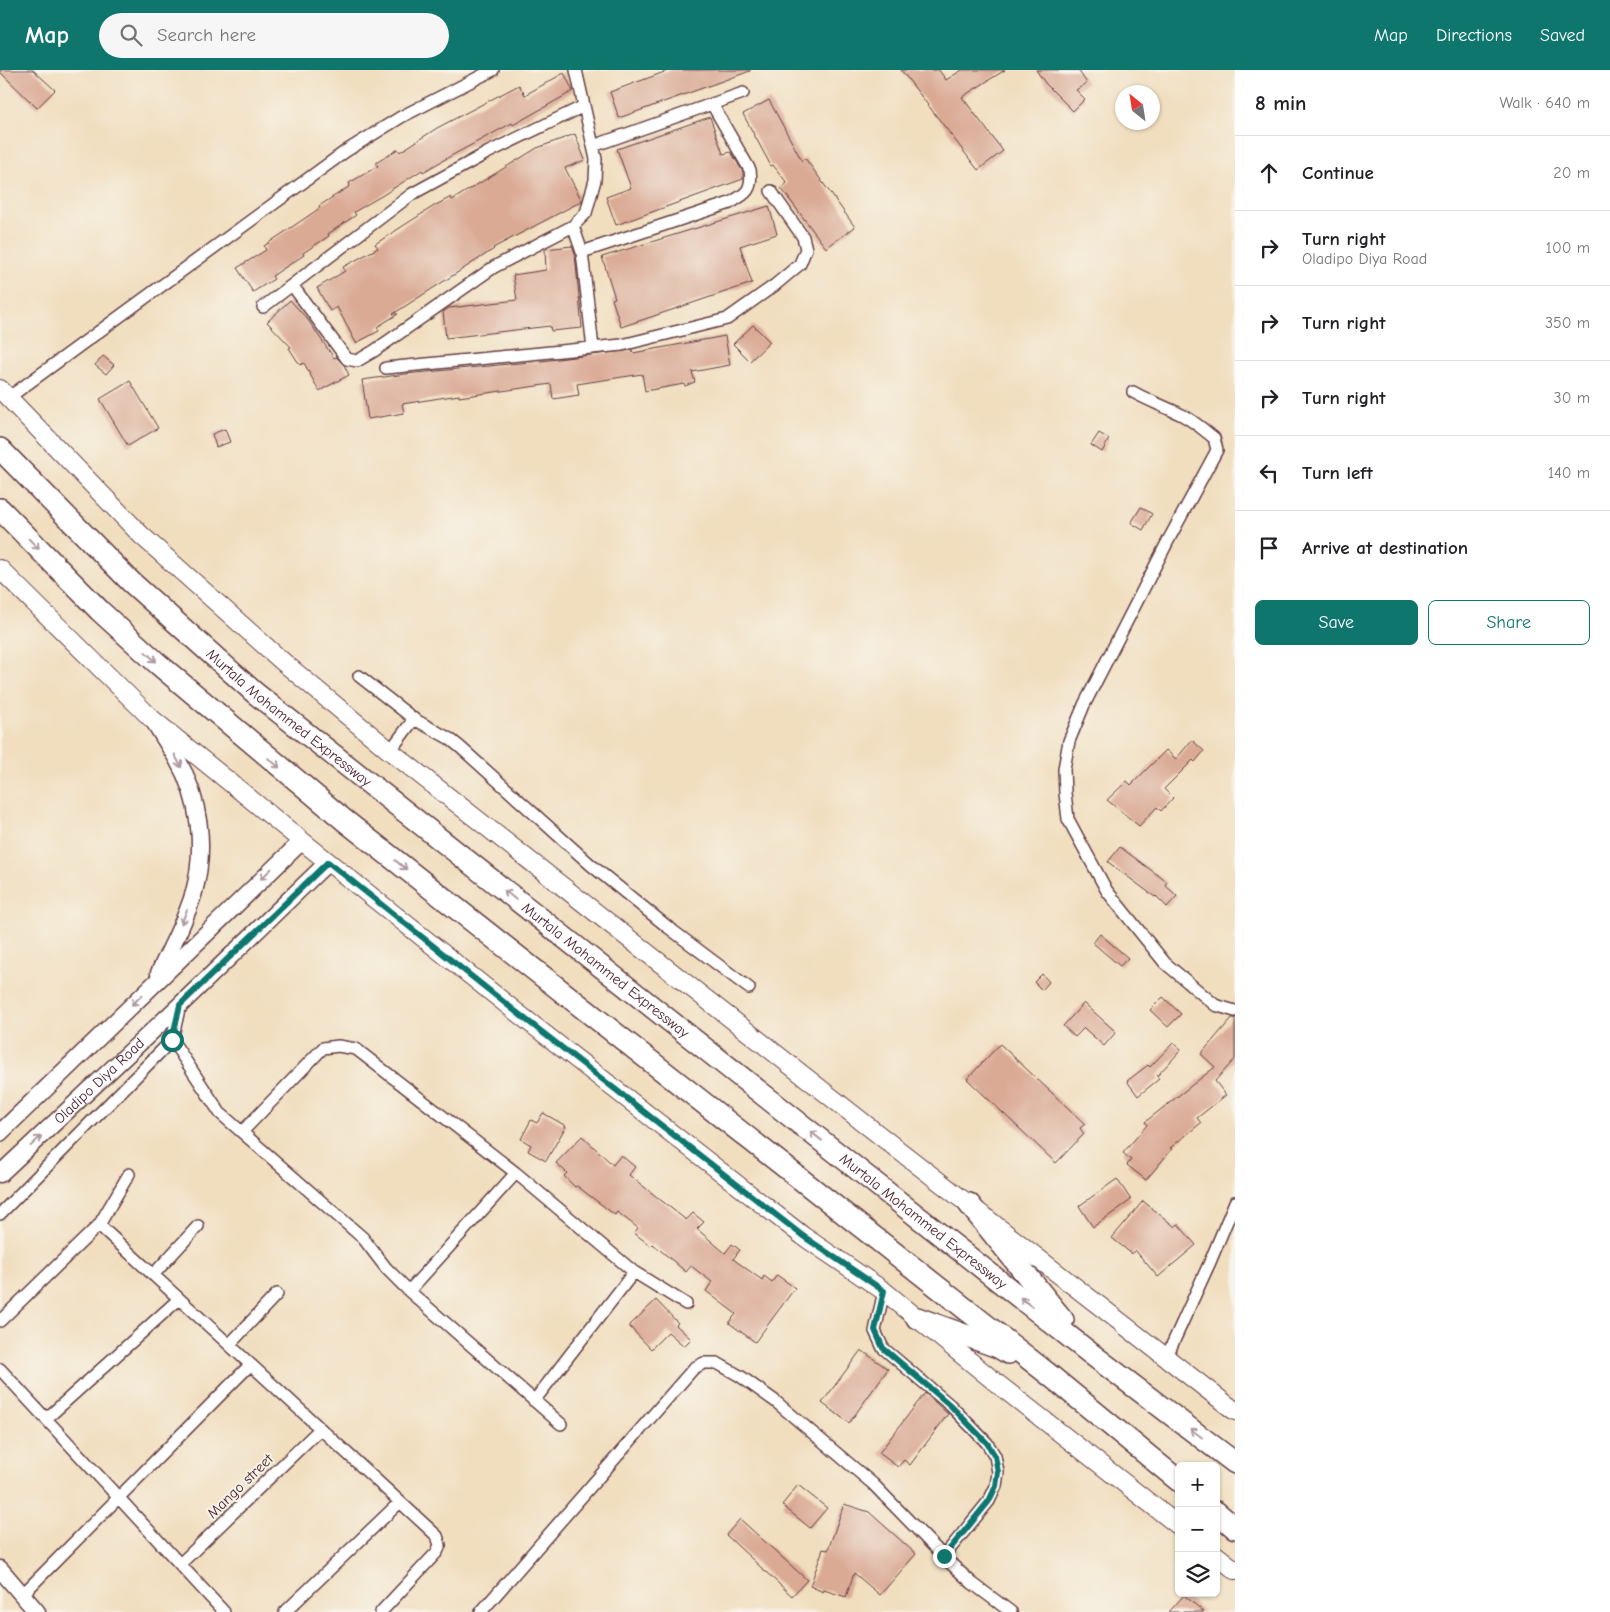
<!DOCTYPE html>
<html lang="en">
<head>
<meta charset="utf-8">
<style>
  :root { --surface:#fff; --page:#f6f6f6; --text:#202124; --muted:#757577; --line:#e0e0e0; --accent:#0f766e }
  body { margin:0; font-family:"Comic Neue",sans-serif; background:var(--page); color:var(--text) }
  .controls { position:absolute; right:15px; bottom:15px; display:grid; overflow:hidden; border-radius:8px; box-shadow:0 1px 4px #0004 }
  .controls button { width:45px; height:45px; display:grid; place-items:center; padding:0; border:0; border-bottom:1px solid var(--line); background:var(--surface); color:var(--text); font:25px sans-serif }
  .compass { position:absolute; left:1115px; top:15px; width:45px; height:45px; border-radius:50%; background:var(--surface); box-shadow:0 1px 4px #0004; rotate:330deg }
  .stop { position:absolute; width:15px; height:15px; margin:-11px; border:4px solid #0f766e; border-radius:50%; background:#fff }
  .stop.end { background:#0f766e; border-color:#fff; box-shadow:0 1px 5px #0008 }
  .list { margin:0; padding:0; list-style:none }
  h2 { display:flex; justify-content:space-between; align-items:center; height:65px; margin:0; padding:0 20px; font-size:21px }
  h2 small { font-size:16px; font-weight:400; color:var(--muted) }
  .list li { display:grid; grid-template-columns:32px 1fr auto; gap:15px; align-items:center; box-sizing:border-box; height:75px; padding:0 20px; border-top:1px solid var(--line) }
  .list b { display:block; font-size:19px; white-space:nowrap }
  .list p { margin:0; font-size:16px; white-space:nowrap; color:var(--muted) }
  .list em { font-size:16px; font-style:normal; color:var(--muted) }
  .actions { display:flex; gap:10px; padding:15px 20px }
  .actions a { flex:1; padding:11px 0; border:1px solid var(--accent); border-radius:8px; text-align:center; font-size:18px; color:var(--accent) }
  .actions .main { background:var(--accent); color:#fff }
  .icon { flex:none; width:28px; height:28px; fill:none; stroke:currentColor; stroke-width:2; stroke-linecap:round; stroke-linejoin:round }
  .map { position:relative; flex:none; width:1235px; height:1542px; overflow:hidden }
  header { display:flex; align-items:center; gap:30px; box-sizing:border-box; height:70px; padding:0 25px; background:var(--accent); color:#fff }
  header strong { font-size:24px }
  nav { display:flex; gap:28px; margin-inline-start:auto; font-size:18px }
  .search { width:350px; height:45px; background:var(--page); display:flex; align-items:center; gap:12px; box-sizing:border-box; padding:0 18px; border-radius:28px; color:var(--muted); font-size:19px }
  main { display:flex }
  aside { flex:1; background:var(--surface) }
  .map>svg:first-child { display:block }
</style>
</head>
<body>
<header>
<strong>Map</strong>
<div class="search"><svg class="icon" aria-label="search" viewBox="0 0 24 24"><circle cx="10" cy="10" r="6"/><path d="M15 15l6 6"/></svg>Search here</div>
<nav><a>Map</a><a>Directions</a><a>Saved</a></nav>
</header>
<main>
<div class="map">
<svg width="1235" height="1542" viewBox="0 0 1235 1542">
  <rect width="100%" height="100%" fill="#f7f3e8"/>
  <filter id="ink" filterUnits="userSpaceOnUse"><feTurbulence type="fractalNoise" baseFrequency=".02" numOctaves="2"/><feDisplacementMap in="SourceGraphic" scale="10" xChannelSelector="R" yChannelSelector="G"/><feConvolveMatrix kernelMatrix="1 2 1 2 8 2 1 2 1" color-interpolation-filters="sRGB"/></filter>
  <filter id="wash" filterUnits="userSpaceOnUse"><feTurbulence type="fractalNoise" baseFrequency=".0096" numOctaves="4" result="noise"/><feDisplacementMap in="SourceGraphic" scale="20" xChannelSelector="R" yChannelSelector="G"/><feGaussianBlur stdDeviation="1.12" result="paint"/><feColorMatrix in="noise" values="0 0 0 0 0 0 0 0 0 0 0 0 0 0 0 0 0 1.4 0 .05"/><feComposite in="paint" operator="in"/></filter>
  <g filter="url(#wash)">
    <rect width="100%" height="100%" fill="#f1debf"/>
    <g id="blocks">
      <path fill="#daaa95" d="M0,0H33L55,20L37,38L0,2Z
        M670,0H750V1L619,48L610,22Z
        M901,0H939L946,10L962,0H1005L962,27L1003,81L978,100Z
        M1036,0H1078L1087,13L1076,20L1085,29L1073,41L1046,14Z
        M564,3L573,21L513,55L512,53L449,87L423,102L422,100L383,125L354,142L356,145L328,164L329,166L303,183L304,185L272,206L274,209L253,222L237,198L266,180L264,176L320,138L319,136L350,116L349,113L378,96L376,93L398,79L400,82L437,58L519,15L525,25Z
        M769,30L802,91L805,88L855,157L826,178L781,118L787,113L773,95L771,96L743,44Z
        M710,47L723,84L731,82L743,102V109L616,155L606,127L631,118L617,79Z
        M575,64L585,90L565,98L582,131L493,178L494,179L393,244H398L377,257L379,261L356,273L337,237L330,241L317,218L345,201L343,197L378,178L375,174L434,136L451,127L452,130L537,78Z
        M769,136L777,164L740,176L752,213L621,257L612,229L615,228L602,187Z
        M572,176L575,184L582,258L551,261L550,256L446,268L443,242L449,238L517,230L513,205L546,200L545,179Z
        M290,230L308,250L334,288L336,287L344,295L349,305L319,321L304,293L300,295L289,278L291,277L267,252Z
        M753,255L770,272L750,291L733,274Z
        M725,266L730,295L692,302L695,312L685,316L684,314L645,321L642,304L577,314L579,325L553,329L551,314L459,327V325L402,334L404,343L368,349L362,310L406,304L541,291L632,280L633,283Z
        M103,286L114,295L106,304L95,295Z
        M130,311L158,358L128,376L100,329Z
        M225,359L230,372L216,377L212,364Z
        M1099,363L1109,369L1102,382L1091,375Z
        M1141,437L1152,444L1143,460L1131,453Z
        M1192,670L1204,681L1195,692L1193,690L1164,719L1173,728L1161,741L1157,737L1139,756L1107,730L1127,711L1131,715L1166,680L1176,689Z
        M1120,777L1167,812L1165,815L1177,826L1167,837L1156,826L1155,827L1108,792Z
        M1100,864L1128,888L1120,896L1093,873Z
        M1042,904L1049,912L1042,920L1034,912Z
        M1163,927L1181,944L1168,957L1150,940Z
        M1084,933L1116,962L1104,976L1084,958L1075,967L1063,956Z
        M1232,948H1235V989L1215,1011L1226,1025L1197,1048L1201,1053L1170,1078L1172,1079L1146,1110L1127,1095L1131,1090L1123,1083L1147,1055L1145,1052L1215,997L1201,984Z
        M1173,973L1181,980L1157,1006L1159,1009L1138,1026L1127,1011L1148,995L1150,997Z
        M1000,974L1085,1054L1080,1058L1084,1064L1056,1093L967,1009Z
        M543,1043L566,1056L546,1091L528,1081L531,1075L521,1069L531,1050L537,1053Z
        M582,1066L613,1095L621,1085L635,1097L629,1105L686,1150L693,1143L704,1152L697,1159L725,1183L732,1174L740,1180L733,1189L762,1210L764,1206L772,1212L777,1205L795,1218L755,1272L729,1253L736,1244L706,1221L712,1212L691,1196L686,1202L653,1174L651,1176L634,1163L638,1158L617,1142L615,1145L577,1116L575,1117L564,1106L567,1103L556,1093Z
        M1117,1109L1131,1130L1093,1157L1079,1136Z
        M1143,1131L1175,1157L1178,1154L1196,1175L1158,1207L1135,1180L1132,1184L1112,1168Z
        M656,1230L678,1253L676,1255L691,1269L684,1276L668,1262L651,1279L629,1256Z
        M861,1280L888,1299L849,1353L822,1333Z
        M925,1323L948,1344L910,1395L904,1390L898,1397L879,1383Z
        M798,1415L827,1438L810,1458L782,1435Z
        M844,1434L869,1442L916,1484L880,1525L854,1503L846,1527L824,1520L823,1522L810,1516L823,1479L828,1480Z
        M740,1449L807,1510L792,1526L726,1465Z
        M1184,1525L1204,1542H1169Z"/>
    </g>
  </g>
  <g filter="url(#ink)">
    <use href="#blocks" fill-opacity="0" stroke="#633c41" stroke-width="1"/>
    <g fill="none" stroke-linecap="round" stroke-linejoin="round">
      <g stroke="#633c41" stroke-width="14">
        <path id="street" d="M593,76L743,23
          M573,156L582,182L593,278
          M582,182L730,133C746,124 753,120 750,100L712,34
          M292,215L347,289L357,291L374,281L494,197L573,156L586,143L595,110L596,89L576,0
          M263,237L412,124L487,83L584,36
          M386,298L622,275L727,249L775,215L800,194L806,179L803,167L771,121
          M1133,322C1149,331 1166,337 1182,345C1194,351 1204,360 1214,368L1217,380L1170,467L1084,635L1069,671L1064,699L1065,723L1068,749L1107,821L1165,893L1215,935L1235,941
          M8,328L346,81L401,47L493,0
          M359,606L414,649L450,669L460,677L591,795L669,858L749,918
          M390,681L414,649
          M180,935L172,970L220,1043L363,1168L386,1198L409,1221L561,1354
          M242,1062L323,978L338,976L356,979L516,1103L634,1202L686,1234
          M0,1144L172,970
          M99,1155L437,1466L440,1475L437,1482L381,1542
          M153,1205L198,1156
          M409,1221L516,1103
          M884,1221L875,1261L883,1278L950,1335L987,1373L995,1386L998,1402L996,1416L989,1431L944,1486
          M0,1251L99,1155L129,1104
          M229,1275L277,1224
          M1166,1288L1210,1192L1235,1132
          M0,1299L224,1542
          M534,1331L634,1202
          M46,1349L179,1229
          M180,1494L320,1359
          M22,1525L250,1295
          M285,1542L400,1432
          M481,1542L694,1298L704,1293H717L740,1306L775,1331L873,1414L949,1492L972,1513L1011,1542"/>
      </g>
      <g stroke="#633c41" stroke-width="19">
        <g id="secondary">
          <path d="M155,653C162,665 170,677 177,689C200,729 206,778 194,822C186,850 171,877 159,903"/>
          <path d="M0,1063L302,771"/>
          <path id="s1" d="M0,1104L180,935L328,792"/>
          <path d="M0,1499L37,1542"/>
        </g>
      </g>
      <g stroke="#633c41" stroke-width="20">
        <path id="primary" d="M0,319L141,465L282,591L390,681L883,1068L1235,1341
          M0,499L152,649L302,771L515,941L803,1166L884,1221L994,1311L1179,1456
          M1216,1485L1235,1500"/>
      </g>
      <g stroke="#633c41" stroke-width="24">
        <g id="highway">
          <path id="s2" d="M0,379L131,512L255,623L1090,1283L1235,1393"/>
          <path d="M0,439L100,541L157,593L344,750L1052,1307L1179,1411"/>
          <path d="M969,1134L1063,1250"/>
          <path d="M917,1248L998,1277L1008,1283"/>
          <path d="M1216,1442L1235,1458"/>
        </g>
      </g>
      <use href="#street" stroke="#fff" stroke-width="11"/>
      <use href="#secondary" stroke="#fff" stroke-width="16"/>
      <use href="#primary" stroke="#fff" stroke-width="18"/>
      <use href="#highway" stroke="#fff" stroke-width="21"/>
    </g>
    <defs><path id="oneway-shaft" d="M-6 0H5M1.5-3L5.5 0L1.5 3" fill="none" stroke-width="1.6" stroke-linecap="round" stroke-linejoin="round" transform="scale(1.25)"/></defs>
    <g stroke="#ae9aa0">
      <use href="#oneway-shaft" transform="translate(34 474) rotate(45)"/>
      <use href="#oneway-shaft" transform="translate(151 587) rotate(42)"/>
      <use href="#oneway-shaft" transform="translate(178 691) rotate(63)"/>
      <use href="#oneway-shaft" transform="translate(274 693) rotate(40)"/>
      <use href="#oneway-shaft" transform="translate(401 795) rotate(38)"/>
      <use href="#oneway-shaft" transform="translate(266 804) rotate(136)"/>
      <use href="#oneway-shaft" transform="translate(510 825) rotate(-141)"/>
      <use href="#oneway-shaft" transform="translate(184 847) rotate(113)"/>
      <use href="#oneway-shaft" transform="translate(137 930) rotate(136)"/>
      <use href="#oneway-shaft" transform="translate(816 1066) rotate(-142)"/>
      <use href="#oneway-shaft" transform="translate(36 1071) rotate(-43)"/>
      <use href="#oneway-shaft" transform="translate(1026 1232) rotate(-142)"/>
      <use href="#oneway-shaft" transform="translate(1196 1363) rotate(-143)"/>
    </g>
  </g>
  <g fill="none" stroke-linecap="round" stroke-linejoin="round" filter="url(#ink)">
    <path stroke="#0f766e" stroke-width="6" d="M172,970L180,935L328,792L515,941L803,1166L884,1221L875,1260L883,1278L950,1335L987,1373L995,1386L998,1402L996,1416L989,1431L944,1486"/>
  </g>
  <g text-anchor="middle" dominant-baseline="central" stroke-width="4" stroke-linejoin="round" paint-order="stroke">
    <g font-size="15" fill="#4a1f2b" stroke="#f7f3e8">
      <text stroke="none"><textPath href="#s2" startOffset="395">Murtala Mohammed Expressway</textPath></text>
      <text stroke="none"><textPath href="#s2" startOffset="800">Murtala Mohammed Expressway</textPath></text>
      <text stroke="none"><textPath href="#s1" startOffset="136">Oladipo Diya Road</textPath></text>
      <text stroke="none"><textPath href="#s2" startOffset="1205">Murtala Mohammed Expressway</textPath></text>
      <text transform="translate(240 1416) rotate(-44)">Mango street</text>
    </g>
  </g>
</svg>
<div class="controls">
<button>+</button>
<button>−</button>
<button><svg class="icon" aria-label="layers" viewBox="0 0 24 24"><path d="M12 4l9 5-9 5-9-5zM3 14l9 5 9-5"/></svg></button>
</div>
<svg class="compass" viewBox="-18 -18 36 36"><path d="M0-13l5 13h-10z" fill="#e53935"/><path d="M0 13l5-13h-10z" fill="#757577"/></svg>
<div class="stop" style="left:172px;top:970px"></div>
<div class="stop end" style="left:944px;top:1486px"></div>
</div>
<aside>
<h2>8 min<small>Walk · 640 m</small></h2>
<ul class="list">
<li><svg class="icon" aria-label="ahead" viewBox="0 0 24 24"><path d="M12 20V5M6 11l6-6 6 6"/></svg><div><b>Continue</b></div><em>20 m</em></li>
<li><svg class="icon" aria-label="right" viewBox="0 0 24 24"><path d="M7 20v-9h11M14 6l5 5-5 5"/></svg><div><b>Turn right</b><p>Oladipo Diya Road</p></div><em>100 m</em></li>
<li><svg class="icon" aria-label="right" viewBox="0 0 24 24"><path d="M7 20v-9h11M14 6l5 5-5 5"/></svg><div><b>Turn right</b></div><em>350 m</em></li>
<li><svg class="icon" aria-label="right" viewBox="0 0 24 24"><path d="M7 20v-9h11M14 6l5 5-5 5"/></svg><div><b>Turn right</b></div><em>30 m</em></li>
<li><svg class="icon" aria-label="left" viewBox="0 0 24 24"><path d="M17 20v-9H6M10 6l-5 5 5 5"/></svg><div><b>Turn left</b></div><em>140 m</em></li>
<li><svg class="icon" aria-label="arrive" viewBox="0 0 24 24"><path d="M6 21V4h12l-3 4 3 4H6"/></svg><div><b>Arrive at destination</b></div></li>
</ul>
<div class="actions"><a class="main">Save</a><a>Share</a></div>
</aside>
</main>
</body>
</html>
